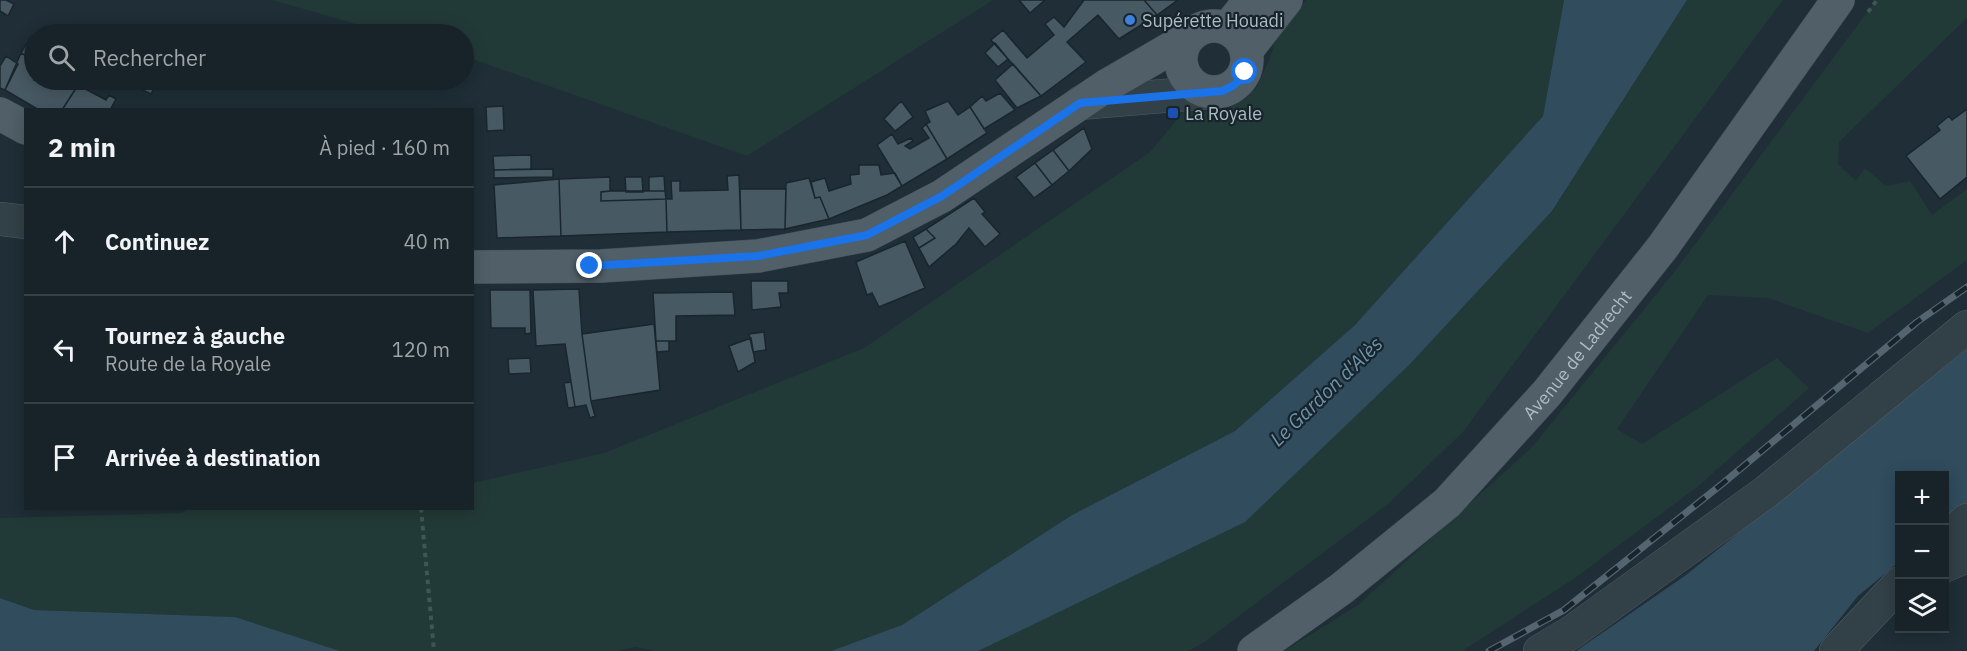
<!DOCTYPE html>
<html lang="fr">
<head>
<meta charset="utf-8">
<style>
  :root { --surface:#172229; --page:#202a31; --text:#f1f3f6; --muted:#9ea4a8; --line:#363f46 }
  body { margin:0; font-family:"IBM Plex Sans",sans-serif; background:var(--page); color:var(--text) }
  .controls { position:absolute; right:18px; bottom:18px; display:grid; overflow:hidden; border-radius:0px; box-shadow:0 3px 15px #0003 }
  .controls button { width:54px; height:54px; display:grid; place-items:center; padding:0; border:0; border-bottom:2px solid var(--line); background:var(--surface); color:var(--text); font:30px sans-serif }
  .stop { position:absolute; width:18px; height:18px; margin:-14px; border:4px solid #1a73e8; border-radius:50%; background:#fff }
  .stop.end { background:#1a73e8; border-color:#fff; box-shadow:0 2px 6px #0008 }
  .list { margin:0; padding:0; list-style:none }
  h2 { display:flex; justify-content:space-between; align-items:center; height:78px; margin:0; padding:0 24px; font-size:26px }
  h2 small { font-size:20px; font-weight:400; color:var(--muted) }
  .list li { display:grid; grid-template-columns:39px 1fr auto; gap:18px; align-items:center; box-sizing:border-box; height:108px; padding:0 24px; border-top:2px solid var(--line) }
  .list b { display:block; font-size:22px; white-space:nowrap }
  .list p { margin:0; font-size:20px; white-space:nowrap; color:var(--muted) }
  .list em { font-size:20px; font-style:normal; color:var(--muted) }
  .icon { flex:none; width:33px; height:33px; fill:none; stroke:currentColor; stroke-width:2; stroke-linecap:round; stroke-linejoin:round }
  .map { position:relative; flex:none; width:1967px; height:651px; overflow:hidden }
  .search { position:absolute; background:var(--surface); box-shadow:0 3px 15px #0003; left:24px; top:24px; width:450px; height:66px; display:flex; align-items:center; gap:15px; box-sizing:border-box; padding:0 21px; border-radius:33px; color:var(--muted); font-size:22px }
  .panel { position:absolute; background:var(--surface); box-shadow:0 3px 15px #0003; left:24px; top:108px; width:450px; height:402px; border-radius:0px }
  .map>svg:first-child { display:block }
</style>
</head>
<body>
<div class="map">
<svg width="1967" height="651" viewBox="0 0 1967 651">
  <rect width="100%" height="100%" fill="#1f2e37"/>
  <path fill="#223a37" d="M272,0H993L747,156L464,56V34H391Z
    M1306,0H1564L1543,116L1355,325L1235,431L1072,515L902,625L831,651H655L635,647L617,651H340L235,617L34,610L0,598V518L182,513L189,508H472L473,483L604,453L864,348L1150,152L1184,111L1220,112L1245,99L1257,87L1270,58L1277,36Z
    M1687,0H1783L1463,432L1388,504L1206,641L1189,651H978L1411,363L1552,211Z
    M1876,0H1967V18L1839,142L1838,164L1856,181L1865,168L1886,186L1910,181L1932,215L1967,189V260L1868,333L1768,298L1708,295L1617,429L1642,444L1777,358L1809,388L1696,488L1575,578L1462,651H1284L1358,605L1532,447L1675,271Z"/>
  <path fill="#304c5d" d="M1564,0H1687L1552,211L1411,363L1245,522L978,651H831L902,625L1072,515L1235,431L1355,325L1543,116Z
    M1967,349V508L1945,526L1944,476H1900L1899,562L1858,596L1814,651H1576L1686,575Z
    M0,598L34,610L235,617L340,651H0Z"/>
  <path fill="#475963" stroke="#1a262e" stroke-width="1.5" d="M0,0H6L14,4L8,16L0,11Z
    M1019,0H1045L1030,13Z
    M1084,0H1144L1157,15L1119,39L1098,15L1067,42L1086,62L1041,96L991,40L1003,30L1027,58L1054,35L1045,24L1054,17L1064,27Z
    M1144,0H1178L1157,15Z
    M31,36L34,38V60L21,53Z
    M995,43L1008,59L998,67L985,53Z
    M21,53L34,60V80H69L78,85L62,110H39L5,90Z
    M6,56L18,64L5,90L0,88V66Z
    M1013,64L1041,96L1017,108L995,80Z
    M140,80H158L151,94L136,87Z
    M78,85L106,100L109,95L116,99L110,110H62Z
    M1000,93L1015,110L984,129L970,107L982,96L986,101Z
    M948,101L958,115L970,107L987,133L947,159L926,124L930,122L925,111Z
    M902,102L913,117L895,131L884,119L899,103Z
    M503,106L504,130L487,131L486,107Z
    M1967,109V177L1940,199L1906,156L1940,130L1937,126L1949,116L1952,120Z
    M926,124L947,159L902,186L877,145L892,134L898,144L911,138L913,141L905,146L910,149L929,138L922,128Z
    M1084,128L1092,149L1069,171L1053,150Z
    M1053,150L1069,171L1052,185L1035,163Z
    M531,155V169L494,170L493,156Z
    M1035,163L1052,185L1034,198L1016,177Z
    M859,165H879L881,175L895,173L902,186L887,195L829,219L820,197L815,198L811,182L825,178L829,191L851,184L850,175L859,174Z
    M553,169V177L494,178V170Z
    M739,175L741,230L667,232L666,199H672L671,181H680V191L728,190L727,176Z
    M664,176L665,191H649V177Z
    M610,177V191L601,192V201L666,199L667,232L561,236L559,179Z
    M625,177H642L643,192H626Z
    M809,178L815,198L820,197L829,219L785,229L786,183Z
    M559,179L561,236L497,238L494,185Z
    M740,189H786L785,229L741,230Z
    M610,191H665L666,199L601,201V192Z
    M974,198L985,212L982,214L1000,234L985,247L969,228L956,244L929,267L919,248L935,238L926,229Z
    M926,229L935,238L919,248L913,237Z
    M905,241L925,288L879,307L872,293L867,295L856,262Z
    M751,281H788V293H779L781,307L752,310Z
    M579,289L582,334L591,401L595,416L590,418L586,405L575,407L565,344L536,346L533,290Z
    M490,290H530L531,333L525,334V328H491Z
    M733,292L735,315L676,316V341H656L653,293Z
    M654,324L660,390L591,401L582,334Z
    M764,332L766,350L753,352L749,334Z
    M751,338L755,362L738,372L729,346Z
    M656,341H669V351L657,352Z
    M530,358L531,373L509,374L508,359Z
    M571,382L575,407L568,408L564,383Z"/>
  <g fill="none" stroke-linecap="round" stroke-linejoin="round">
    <g stroke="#505d65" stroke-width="34">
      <path id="minor" d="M1080,103L1211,92
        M0,219L26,222
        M1944,541L1967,520
        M1944,566L1967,556
        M1540,651L1572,632L1766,492L1967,327
        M1836,651L1900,583"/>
    </g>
    <g stroke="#3f4b54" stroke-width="34">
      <g id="major">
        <circle cx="1214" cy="59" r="33"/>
        <path d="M1228,28L1243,9L1255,0"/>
        <path d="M1247,50L1286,0"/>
        <path d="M0,114L26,128"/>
        <path d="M472,267L601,266L758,256L867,235L942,196L1106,86L1187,39"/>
        <path id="s1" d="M1254,651L1341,589L1447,503L1547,393L1662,248L1838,0"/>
      </g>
    </g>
    <path stroke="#405654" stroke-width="4" stroke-dasharray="4.5 4.5" stroke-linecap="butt" d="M1868,12L1877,0
      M421,508L434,651"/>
    <use href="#minor" stroke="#324047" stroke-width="33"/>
    <use href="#major" stroke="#505f68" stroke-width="33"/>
    <g stroke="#54656f" stroke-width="7">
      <path id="rail" d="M1489,651L1564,610L1722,484L1917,322L1967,287"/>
    </g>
    <use href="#rail" stroke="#18242c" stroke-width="4.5" stroke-dasharray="14" stroke-linecap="butt"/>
  </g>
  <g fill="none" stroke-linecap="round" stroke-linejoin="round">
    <path stroke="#1a73e8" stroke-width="8" d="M590,266L758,256L867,235L942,196L1080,103L1222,91C1233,87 1239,82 1245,72"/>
  </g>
  <circle fill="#3f7fe0" stroke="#18242c" stroke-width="2" cx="1130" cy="20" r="6"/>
  <rect fill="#1a4fb4" stroke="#18242c" stroke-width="2" x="1167" y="107" width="12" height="12" rx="3"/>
  <g text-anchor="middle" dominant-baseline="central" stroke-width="4.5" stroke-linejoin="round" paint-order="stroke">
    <g font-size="18" fill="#acbbc4" stroke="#18242c" text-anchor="start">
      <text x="1142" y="20">Supérette Houadi</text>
      <text x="1185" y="113">La Royale</text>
    </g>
    <g font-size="18" fill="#acbbc4" stroke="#18242c">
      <text stroke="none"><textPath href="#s1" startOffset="441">Avenue de Ladrecht</textPath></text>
    </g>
    <g font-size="20" font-style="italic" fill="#6c93aa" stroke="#18242c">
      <text transform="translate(1326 391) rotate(-44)">Le Gardon d'Alès</text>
    </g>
  </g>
</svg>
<div class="controls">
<button>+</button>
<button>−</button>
<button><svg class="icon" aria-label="layers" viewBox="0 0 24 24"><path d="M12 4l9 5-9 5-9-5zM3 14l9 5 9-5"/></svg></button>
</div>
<div class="stop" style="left:1245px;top:72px"></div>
<div class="stop end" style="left:590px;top:266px"></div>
<div class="search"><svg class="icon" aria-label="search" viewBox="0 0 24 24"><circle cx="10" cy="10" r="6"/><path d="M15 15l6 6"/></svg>Rechercher</div>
<section class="panel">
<h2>2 min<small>À pied · 160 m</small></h2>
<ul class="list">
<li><svg class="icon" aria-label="ahead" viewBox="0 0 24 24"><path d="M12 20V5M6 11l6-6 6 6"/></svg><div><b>Continuez</b></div><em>40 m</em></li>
<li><svg class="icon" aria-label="left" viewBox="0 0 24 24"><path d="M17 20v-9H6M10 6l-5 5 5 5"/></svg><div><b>Tournez à gauche</b><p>Route de la Royale</p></div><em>120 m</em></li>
<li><svg class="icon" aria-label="arrive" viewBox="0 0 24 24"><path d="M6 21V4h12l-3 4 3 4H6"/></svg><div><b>Arrivée à destination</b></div></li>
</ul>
</section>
</div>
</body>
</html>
